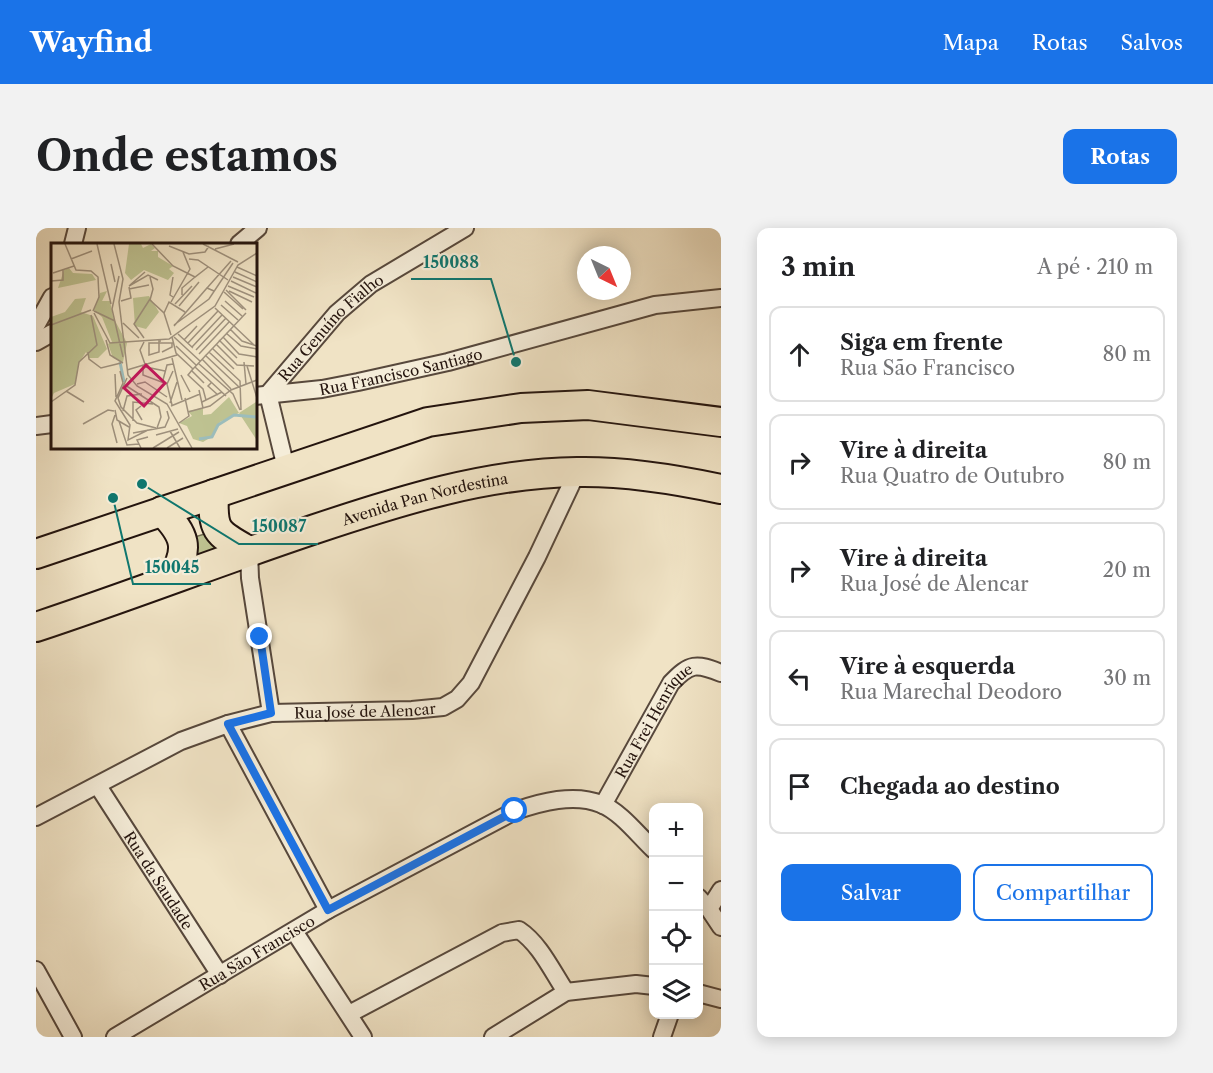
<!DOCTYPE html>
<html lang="pt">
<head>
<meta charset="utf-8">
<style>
  :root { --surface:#fff; --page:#f2f2f2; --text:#202124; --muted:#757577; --line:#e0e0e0; --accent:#1a73e8 }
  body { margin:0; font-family:"Libre Caslon Text",serif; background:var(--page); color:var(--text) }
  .controls { position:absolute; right:18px; bottom:18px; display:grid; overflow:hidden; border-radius:12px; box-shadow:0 3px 15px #0003 }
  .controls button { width:54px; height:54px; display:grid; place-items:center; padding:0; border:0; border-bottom:2px solid var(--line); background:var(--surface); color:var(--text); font:30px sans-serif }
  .compass { position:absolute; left:541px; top:18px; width:54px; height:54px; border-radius:50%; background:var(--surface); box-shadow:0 3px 15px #0003; rotate:137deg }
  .stop { position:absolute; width:18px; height:18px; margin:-14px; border:4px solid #1a73e8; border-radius:50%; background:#fff }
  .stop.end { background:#1a73e8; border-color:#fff; box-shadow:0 2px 6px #0008 }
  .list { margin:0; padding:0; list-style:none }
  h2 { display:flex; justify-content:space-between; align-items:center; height:78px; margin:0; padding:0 24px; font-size:26px }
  h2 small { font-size:20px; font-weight:400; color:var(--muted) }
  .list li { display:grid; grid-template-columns:39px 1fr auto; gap:18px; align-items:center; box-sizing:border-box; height:96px; margin:0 12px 12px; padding:0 12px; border:2px solid var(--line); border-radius:12px }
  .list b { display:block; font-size:22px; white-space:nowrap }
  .list p { margin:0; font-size:20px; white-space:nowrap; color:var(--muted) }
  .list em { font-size:20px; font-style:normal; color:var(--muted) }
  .actions { display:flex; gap:12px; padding:18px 24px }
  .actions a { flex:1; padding:14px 0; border:2px solid var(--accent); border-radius:12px; text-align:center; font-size:21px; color:var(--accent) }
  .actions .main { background:var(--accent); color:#fff }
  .icon { flex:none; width:33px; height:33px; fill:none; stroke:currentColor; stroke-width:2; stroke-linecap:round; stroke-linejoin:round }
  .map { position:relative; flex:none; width:685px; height:809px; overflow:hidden; border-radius:12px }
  header { display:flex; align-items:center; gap:36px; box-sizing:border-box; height:84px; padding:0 30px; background:var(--accent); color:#fff }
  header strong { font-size:28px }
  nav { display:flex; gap:33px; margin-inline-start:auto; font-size:21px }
  .intro { display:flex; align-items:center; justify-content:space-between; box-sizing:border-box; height:144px; padding:0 36px }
  h1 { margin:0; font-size:42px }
  .button { padding:15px 27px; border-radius:12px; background:var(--accent); color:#fff; font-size:21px; font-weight:700 }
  main { display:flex; gap:36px; padding:0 36px }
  aside { flex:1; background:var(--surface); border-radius:12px; box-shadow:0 3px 15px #0003 }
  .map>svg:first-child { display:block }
</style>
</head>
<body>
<header>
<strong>Wayfind</strong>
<nav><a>Mapa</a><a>Rotas</a><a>Salvos</a></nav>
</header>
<div class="intro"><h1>Onde estamos</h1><a class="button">Rotas</a></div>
<main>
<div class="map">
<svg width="685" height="809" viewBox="0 0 685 809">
  <rect width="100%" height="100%" fill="#f0e3c5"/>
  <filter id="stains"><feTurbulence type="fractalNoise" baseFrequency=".00333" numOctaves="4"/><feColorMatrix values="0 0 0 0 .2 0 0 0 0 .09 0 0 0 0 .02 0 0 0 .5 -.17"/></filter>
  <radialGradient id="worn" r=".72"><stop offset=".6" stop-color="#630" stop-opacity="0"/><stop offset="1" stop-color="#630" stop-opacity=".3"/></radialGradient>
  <path fill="#bec291" stroke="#716b50" stroke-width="1.5" d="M178,303L198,324L147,338L149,312Z"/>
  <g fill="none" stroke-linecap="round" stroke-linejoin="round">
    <g stroke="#57483c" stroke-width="20">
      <g id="street">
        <path d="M37,16L41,0"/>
        <path d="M203,16L222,0"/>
        <path d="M0,98L16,69"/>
        <path d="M0,114L16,105"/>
        <path id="s1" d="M219,168L286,161L322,154L412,134L619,77L685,70"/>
        <path d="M0,198L16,196"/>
        <path id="s2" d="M250,240L232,166L301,85L335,56L429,0"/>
        <path d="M213,323L214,350L235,485"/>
        <path d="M192,496L292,682"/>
        <path id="s3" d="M62,558L184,747"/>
        <path id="s4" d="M567,577L635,455C654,435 660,435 685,445"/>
        <path id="s5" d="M0,589L145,513L192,496L235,485L376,482L407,479L421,471L435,455L501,329L541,244"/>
        <path d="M662,669L673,681L685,699"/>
        <path d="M673,681L685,662"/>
        <path d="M258,703L327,809"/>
        <path d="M0,742L37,809"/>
        <path d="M662,765L685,771"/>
        <path d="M313,786L466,705L483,702C504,716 516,743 530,764"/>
        <path id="s6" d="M79,809L292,682L479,583C505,574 538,565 565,576C585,584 602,607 618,622"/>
        <path d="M457,809L530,764L600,756L618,758"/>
        <path d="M626,809L634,786"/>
      </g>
    </g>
    <g stroke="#24140e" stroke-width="32">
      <g id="highway">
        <path d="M178,266C176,304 181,305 213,323"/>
        <path d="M126,283C149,307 154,320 137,349"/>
        <path d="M0,326L392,194L485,180L552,177L685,194"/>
        <path id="s7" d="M0,399C94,368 186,332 279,301C363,273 451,245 541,244C589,243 638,251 685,261"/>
      </g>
    </g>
    <use href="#street" stroke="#f5edd9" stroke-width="16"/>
    <use href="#highway" stroke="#f0e3c5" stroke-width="28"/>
  </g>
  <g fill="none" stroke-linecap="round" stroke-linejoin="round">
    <path stroke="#1a73e8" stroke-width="8" d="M224,409L235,485L192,496L292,682L479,583"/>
  </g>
  <g text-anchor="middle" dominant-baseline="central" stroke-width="4.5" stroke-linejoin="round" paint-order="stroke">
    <g font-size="15" fill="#24140e" stroke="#f5edd9">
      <text stroke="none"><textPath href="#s2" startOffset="168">Rua Genuíno Fialho</textPath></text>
      <text stroke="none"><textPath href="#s1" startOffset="148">Rua Francisco Santiago</textPath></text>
      <text stroke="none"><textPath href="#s7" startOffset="410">Avenida Pan Nordestina</textPath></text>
      <text stroke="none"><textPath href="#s5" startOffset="352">Rua José de Alencar</textPath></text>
      <text stroke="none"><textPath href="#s4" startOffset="99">Rua Frei Henrique</textPath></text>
      <text stroke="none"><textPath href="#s3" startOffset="112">Rua da Saudade</textPath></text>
      <text stroke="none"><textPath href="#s6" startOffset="165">Rua São Francisco</textPath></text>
    </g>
  </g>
  <g transform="translate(15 15)">
    <rect width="206" height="206" fill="#f0e3c5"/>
    <path d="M78,1H90L92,5L100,1L104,5L100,8H107V14L122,23L118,26L123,30L117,37L93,27L80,37L74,30ZM18,25L22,30L41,31L45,37L7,45L13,27ZM56,48L51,58H59L62,74L76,100L72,119L62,115L57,101L61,99L51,74L43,67L49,50ZM98,53L108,69L95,86L84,83L82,55ZM35,55L30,69L42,73L56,106L47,115H38L35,109L28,120L24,141L3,150L0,156V74L14,69L24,56ZM178,154L188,170L205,159V196L188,170L169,179L162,193L152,199L142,196L136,183L128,180L141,173L137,168L152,165V172L160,171Z" fill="#bec291"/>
    <path fill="none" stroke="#9cbdbc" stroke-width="3" d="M69,119L73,139M148,196L161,194L167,182L183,172L206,174"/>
    <path fill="none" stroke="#9e907c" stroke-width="1.5" d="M14,1L25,27L40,28L47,34L48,54L42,68M46,1L60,61M63,1L72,36L68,59L77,132L86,143L116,161L141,205M101,1L122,23L144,34L157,24M152,1L187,19M118,3L138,11L154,9L158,3M164,6L183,1M20,16L41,8M138,16L147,17L177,37M60,21L64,39M186,24L206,33M184,29L206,39M2,30L23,23M68,33L61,66L72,114M99,34L102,46L99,57L113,70L120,92M122,34L119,52L122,54M182,34L206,44M0,38L12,37V27M180,38L205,50M79,42L94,29M78,43L97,32L107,37M177,43L203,54M156,45L180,18M78,46L98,42M175,47L195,67M178,48L201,59M173,49L192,66M131,52V45L144,34M70,58L80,55L78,44M174,58L191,73M120,59L139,26L132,9M124,61L141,43M170,62L187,77M128,63L148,39M164,65L203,102M43,68L64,78M43,70L59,100L118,96L164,63L187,22L206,10M113,70L118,59L134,69M72,80L88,95M0,82L40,67M123,82L158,56L182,20M123,83L156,45L163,48M179,86L191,98L206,103M175,90L190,103L206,106M127,91L142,105M121,94L125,110L142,126L195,70M123,94L149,118M172,94L188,111L206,114M93,95L83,81L99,56M55,97L59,112L72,120M133,97L146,83M168,97L186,115M110,98H108V109L98,112V100H121V104L111,109M93,99L89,107L95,124L114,128M137,100L167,68M165,101L186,122L203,123M125,103L145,122M141,104L171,72M161,105L183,126M145,107L175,75M37,109L38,116L50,125L70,120M158,109L189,138L190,167M148,111L178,79M154,112L188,144M121,115L131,157M151,116L180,146M193,119L195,141M147,120L182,151L189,167M92,122V132L116,141M196,123L206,155M144,124L175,153M142,126L137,132L152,146L155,157M76,127L126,112M140,127L153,140M69,128L72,140L64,158L79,182L77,197L97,187M64,131L65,154M130,132L139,149M76,135L67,155L70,164L86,180L105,185M112,137L116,122L122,121M161,139L157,143L167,152M86,141L94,139L116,154M74,142L108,164L110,174L106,185M148,147L152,165M15,148L33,159M0,159L24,142L28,119L46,102L40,72M151,159L171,149M119,160L126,139M121,162L116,141L122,128M90,163L85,167L91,177M120,163L149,151M64,167L66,177L78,184M72,168L76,153L91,151M137,169L159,163L180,147L206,137M64,172L61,181L66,200M68,178L76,202L88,201M82,178V159L102,161M128,180L138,173L134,155M32,181L57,167L63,168M119,188L129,205M82,190L114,184L118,175L116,168M105,192L127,186M90,205L86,197L97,194M102,205L128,189M116,205L132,195"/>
    <path fill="#c2185b" fill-opacity="0.15" stroke="#c2185b" stroke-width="3" d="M95,122L114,140L93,163L73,145Z"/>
    <rect width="206" height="206" fill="none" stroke="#24140e" stroke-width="3"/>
  </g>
  <path fill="none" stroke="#0f766e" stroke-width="2" d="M480 134L455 51H375M106 256L203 316H282M77 270L97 356H175"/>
  <g fill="#0f766e" stroke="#f5edd9" stroke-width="2">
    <circle cx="480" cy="134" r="6"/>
    <circle cx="106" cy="256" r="6"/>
    <circle cx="77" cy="270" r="6"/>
  </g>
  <g font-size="16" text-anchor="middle" font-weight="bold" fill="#0f766e" stroke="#f5edd9" stroke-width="4.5" stroke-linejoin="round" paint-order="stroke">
    <text x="415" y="40">150088</text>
    <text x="243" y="304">150087</text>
    <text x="136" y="345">150045</text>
  </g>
  <rect width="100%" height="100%" filter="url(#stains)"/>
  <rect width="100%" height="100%" fill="url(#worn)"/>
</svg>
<div class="controls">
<button>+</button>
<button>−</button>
<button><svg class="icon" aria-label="locate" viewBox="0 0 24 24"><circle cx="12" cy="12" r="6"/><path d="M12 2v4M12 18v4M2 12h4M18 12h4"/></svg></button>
<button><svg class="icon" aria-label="layers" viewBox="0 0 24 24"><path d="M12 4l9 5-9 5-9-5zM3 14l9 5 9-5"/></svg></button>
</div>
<svg class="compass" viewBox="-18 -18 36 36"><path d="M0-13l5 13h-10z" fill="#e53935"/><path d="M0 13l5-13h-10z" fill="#757577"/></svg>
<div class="stop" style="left:479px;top:583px"></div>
<div class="stop end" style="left:224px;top:409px"></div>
</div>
<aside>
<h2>3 min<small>A pé · 210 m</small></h2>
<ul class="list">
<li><svg class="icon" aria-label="ahead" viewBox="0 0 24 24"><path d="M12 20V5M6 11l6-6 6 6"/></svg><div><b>Siga em frente</b><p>Rua São Francisco</p></div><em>80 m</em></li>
<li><svg class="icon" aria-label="right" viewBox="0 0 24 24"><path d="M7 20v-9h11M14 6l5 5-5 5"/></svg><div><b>Vire à direita</b><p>Rua Quatro de Outubro</p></div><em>80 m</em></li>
<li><svg class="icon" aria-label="right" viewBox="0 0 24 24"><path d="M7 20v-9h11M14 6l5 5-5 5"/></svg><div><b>Vire à direita</b><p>Rua José de Alencar</p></div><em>20 m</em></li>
<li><svg class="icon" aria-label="left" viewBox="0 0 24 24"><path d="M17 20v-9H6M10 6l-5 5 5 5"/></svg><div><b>Vire à esquerda</b><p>Rua Marechal Deodoro</p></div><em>30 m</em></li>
<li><svg class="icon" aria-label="arrive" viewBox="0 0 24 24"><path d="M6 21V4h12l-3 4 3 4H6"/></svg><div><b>Chegada ao destino</b></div></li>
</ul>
<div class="actions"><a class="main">Salvar</a><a>Compartilhar</a></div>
</aside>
</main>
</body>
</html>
